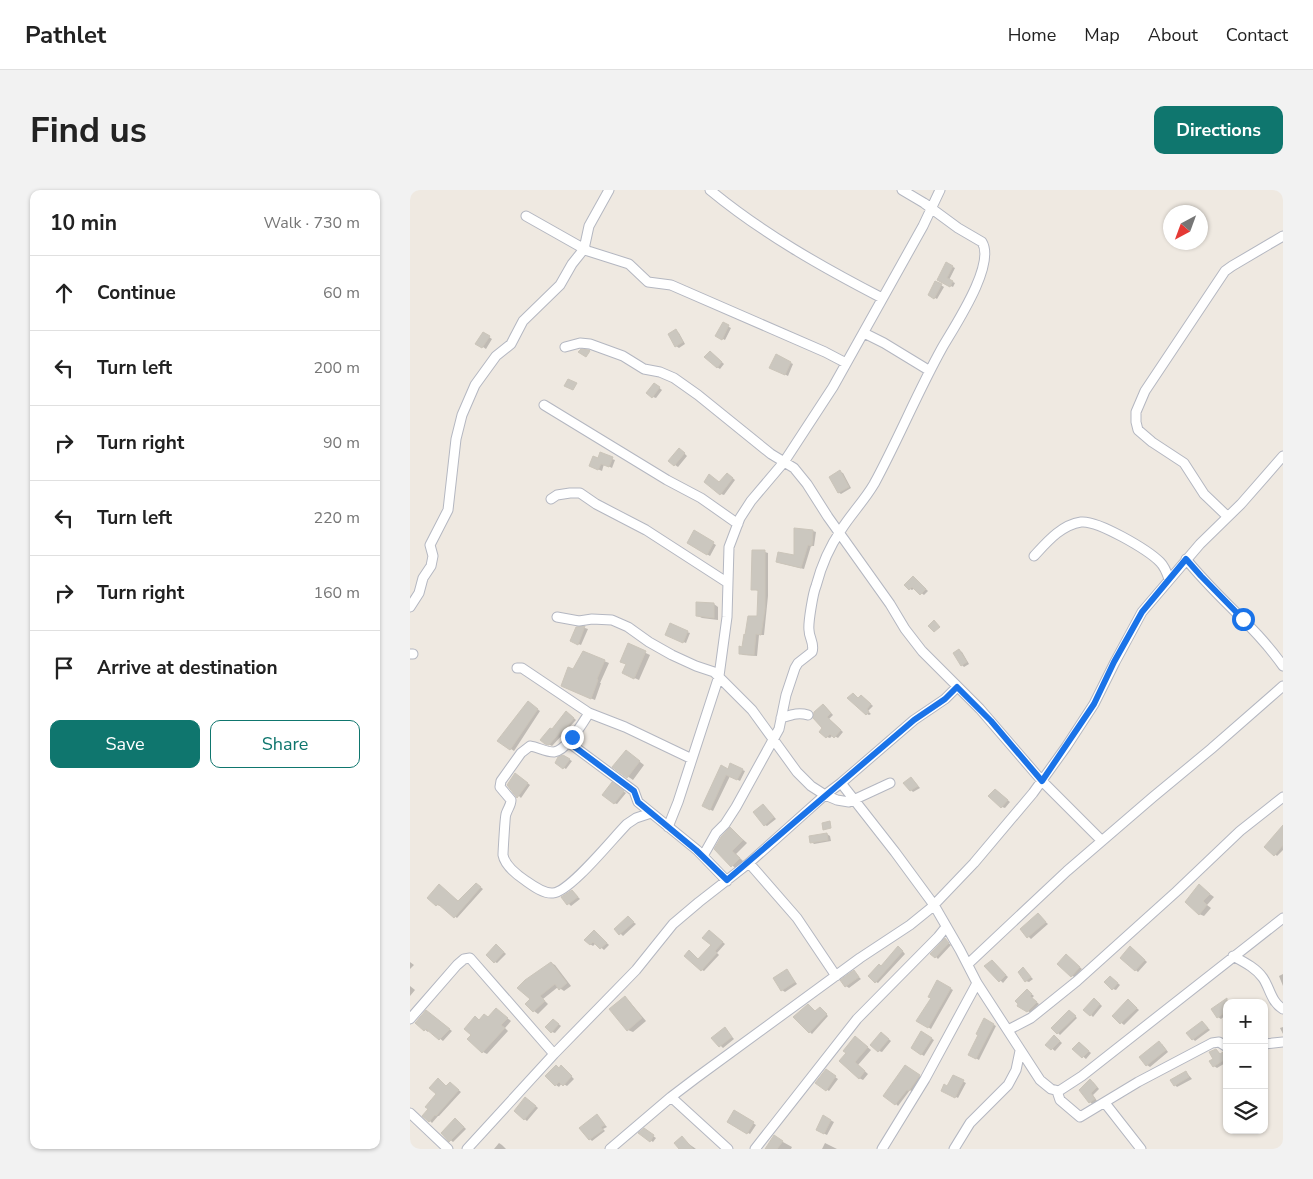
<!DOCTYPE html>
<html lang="en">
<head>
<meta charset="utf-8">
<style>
  :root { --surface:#fff; --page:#f2f2f2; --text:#222; --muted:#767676; --line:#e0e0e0; --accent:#0f766e }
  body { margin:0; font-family:"Nunito Sans",sans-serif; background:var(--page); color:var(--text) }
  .controls { position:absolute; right:15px; bottom:15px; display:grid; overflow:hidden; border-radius:10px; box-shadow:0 1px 4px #0004 }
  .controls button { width:45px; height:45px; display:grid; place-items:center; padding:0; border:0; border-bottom:1px solid var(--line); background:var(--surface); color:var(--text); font:25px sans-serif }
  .compass { position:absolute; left:753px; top:15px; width:45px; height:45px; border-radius:50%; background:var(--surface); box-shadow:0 1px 4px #0004; rotate:221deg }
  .stop { position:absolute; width:15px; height:15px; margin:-11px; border:4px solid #1a73e8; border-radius:50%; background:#fff }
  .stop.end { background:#1a73e8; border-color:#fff; box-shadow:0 1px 5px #0008 }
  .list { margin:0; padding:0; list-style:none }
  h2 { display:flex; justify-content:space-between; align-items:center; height:65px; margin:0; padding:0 20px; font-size:21px }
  h2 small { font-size:16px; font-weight:400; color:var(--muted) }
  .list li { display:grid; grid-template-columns:32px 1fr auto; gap:15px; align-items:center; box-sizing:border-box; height:75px; padding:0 20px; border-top:1px solid var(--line) }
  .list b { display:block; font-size:19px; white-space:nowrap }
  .list em { font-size:16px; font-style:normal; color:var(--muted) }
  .actions { display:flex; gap:10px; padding:15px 20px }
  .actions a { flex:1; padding:11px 0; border:1px solid var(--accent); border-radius:10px; text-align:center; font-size:18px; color:var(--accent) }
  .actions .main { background:var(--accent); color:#fff }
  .icon { flex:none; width:28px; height:28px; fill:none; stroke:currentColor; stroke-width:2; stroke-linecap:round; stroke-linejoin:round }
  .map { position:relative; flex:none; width:873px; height:959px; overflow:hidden; border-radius:10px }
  header { display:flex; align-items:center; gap:30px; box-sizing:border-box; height:70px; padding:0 25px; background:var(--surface); border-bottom:1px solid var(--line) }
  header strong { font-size:24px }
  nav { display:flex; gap:28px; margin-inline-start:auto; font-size:18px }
  .intro { display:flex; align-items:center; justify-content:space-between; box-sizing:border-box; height:120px; padding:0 30px }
  h1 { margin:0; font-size:35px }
  .button { padding:12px 22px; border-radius:10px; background:var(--accent); color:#fff; font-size:18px; font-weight:700 }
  main { display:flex; gap:30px; padding:0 30px }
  aside { flex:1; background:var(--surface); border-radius:10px; box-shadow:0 1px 4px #0004 }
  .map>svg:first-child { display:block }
</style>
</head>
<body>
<header>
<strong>Pathlet</strong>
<nav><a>Home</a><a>Map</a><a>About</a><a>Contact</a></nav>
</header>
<div class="intro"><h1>Find us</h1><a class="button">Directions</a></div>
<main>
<aside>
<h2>10 min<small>Walk · 730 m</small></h2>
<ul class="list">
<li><svg class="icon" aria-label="ahead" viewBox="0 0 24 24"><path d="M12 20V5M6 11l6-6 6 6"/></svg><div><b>Continue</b></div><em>60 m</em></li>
<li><svg class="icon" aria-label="left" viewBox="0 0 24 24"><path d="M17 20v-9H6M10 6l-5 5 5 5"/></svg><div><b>Turn left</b></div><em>200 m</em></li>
<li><svg class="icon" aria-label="right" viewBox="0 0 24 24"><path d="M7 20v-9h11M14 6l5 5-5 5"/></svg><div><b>Turn right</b></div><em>90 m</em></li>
<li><svg class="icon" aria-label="left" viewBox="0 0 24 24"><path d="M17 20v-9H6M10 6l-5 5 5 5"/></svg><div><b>Turn left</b></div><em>220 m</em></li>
<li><svg class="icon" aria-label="right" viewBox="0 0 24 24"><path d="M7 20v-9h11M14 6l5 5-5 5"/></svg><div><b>Turn right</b></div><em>160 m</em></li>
<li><svg class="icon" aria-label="arrive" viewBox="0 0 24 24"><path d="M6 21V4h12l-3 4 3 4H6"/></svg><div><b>Arrive at destination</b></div></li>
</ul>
<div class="actions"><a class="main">Save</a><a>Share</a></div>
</aside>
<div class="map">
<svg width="873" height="959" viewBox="0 0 873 959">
  <rect width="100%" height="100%" fill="#efe9e1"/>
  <path fill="#0003" d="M537,74L545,78L539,90L545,93L543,97L528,90Z
    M526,92L534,97L527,109L520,105Z
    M313,134L321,138L315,150L307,146Z
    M266,141L269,143L275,154L269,158L266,156Z
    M73,143L82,149L76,159L67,153Z
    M303,164L314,174L310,179L307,177Z
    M366,166L383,174L378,186L361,177Z
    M247,196L252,200L246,208L243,207Z
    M272,261L277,266L268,277L265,275Z
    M188,269H202L205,270L202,278L194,274L192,281L183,277Z
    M430,282L433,283L441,298L431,304L428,302Z
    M320,286L325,290L314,305L311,304L310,294Z
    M403,341L406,342L404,356H401L394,379L370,373L385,367Z
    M284,342L306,355L300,366L278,353Z
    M355,362L358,363V406L354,445H349L347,466L333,465L330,463L348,428L349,401L342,399Z
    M506,389L518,401L514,405L505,398L502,400L500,399Z
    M304,414L308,417V430L292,428L288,426Z
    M167,438H175L178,439L171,455L164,452Z
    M277,442L280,443L276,453L260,446Z
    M219,455L240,465L229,490L218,485Z
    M549,460L552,462L559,474L554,477L552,475Z
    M174,463L199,473L190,493H191L185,510L156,498Z
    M454,508L463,516L458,521L461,524L459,525L457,524L449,509Z
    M121,515L130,521L104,561L89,551Z
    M414,515L423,525L419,529L433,542L428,548L423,545L420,548L417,547L414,538Z
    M159,524L166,530L142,556L132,550Z
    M220,564L234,575L223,590L204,577Z
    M153,566L162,571L156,579L146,573Z
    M321,575L335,581L330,591L320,586L303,621L293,616Z
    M108,586L120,595L111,608L98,595Z
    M501,588L510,598L503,602L501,600Z
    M205,595L216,603L207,614L204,613Z
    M586,600L600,612L595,618L592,617Z
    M353,615L366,629L357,636L355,635Z
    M872,638L873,660L867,666L865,664Z
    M321,639L337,653L326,664L333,671L326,679L306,659Z
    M417,644L420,646L421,651L404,654L402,652Z
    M69,696L73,699L47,728L31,715L30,716L27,715L19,708L49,712Z
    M789,696L804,707L797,715L801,718L794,726L789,724Z
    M162,701L170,709L161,716L153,708Z
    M628,725L638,734L621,749L611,739Z
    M218,728L226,734L213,746L206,739Z
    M187,743L199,755L194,760L186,753L183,756L180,754Z
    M302,743L315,754L307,763L309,765L294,781L292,780L282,763L289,770L302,755Z
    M535,750L541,755L528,769L526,767Z
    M89,757L96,764L87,773L85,772Z
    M491,759L495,764L468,793L466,792L471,777Z
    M723,759L737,772L728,782L712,768Z
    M659,768L672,779L665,787L662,786Z
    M0,772L4,775L0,779Z
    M141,773L145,775L161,796L154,801L148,797L133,809L138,814L128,824L124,821L122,809Z
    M584,773L598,787L593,793L576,776Z
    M613,779L623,789L619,792L616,791Z
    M377,781L387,794L375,802L372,800Z
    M444,782L451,789L439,798L436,796Z
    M873,784V796L869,786Z
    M703,789L710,795L706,800L703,799Z
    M528,792L543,800L521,839L508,830L523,808Z
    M0,796L5,800L0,806Z
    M617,800L624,806L622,808L629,814L621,823L609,816Z
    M215,808L219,811L236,831L223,842L218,840Z
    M718,810L729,820L714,835L703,826Z
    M816,810L820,813H817V824L811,829L808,827Z
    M687,811L692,816L683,827L681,825Z
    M86,819L101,831L95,838L98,841L77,864L73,862L62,845L65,828L70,830L79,828Z
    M412,820L418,826L402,844L384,827Z
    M19,823L42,841L33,851L19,840L18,842L6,833Z
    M662,823L667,828L650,845L643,838Z
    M575,830L586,836L569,870L560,865Z
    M146,832L151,836L145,843L142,842Z
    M792,832L800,840L785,851L783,849Z
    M873,837V844L870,838Z
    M315,839L324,849L313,858L303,848Z
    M512,843L524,850L514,866L502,858Z
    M474,845L481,851L472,862L469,861Z
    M647,848L652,853L645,861L637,855Z
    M449,850L461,860L448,875L458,884L453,890L449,888L438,863Z
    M670,853L681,863L676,869L664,859Z
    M752,854L758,862L740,877L737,875Z
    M806,860L811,865L813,864L817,867V872L807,878L804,876Z
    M495,877L512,888L502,902L500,900L488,916L486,914Z
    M154,879L164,889L157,896L152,893L149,897L146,895Z
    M416,881L428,889L419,901L406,893Z
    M776,882L782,889L767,897L765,895Z
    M543,886L556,893L548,908L533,900L538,898Z
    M683,892L689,899L683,905L687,911L682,914L670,900Z
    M42,895L51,902L29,926H28L22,933L20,931L37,897Z
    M119,910L128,918L117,931L105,921Z
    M325,922L346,935L340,944L319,932Z
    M187,926L197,937L193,939L195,941L182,951L180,949Z
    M414,927L424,932L417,945L407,940Z
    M48,931L56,939L43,952L32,943Z
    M234,940L246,948L243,952L230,943Z
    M364,947L382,957L381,959H357Z
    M272,948L279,954L286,959H271Z
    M89,953L92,955L96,959H84Z
    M415,953L427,959H412Z"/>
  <path fill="#cbc7bf" stroke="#cbc5ba" d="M536,72L543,76L537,88L543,91L540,97L527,90Z
    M525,91L532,94L524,109L518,105Z
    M313,132L319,135L312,150L305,146Z
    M266,139L273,152L265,157L258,144Z
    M73,142L80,146L72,158L65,154Z
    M171,159L179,160L180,161L176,167L168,162Z
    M300,161L312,172L307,178L294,167Z
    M366,164L381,172L375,185L359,178Z
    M158,189L167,193L163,200L154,196Z
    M244,193L250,197L242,208L236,203Z
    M269,258L275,263L264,276L258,271Z
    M190,262L203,267L199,277L191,274L188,280L179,276L183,266L188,268Z
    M430,280L439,297L428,303L419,287Z
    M317,283L323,288L310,305L294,292L299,284L309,292Z
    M384,338L403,340L402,356L398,355L391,378L366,372L368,362L384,365Z
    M284,340L304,352L297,365L277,353Z
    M342,360H355V419L351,445L346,444L344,465L329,464V456L332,457L334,444L335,445L338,426H347L348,400H341Z
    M503,386L516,399L510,405L502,397L499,400L494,395Z
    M286,412L304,413V428L286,426Z
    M524,430L530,437L524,442L518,436Z
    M260,433L278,441L273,453L255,445Z
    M175,436L168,455L160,451L166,437Z
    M218,453L236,461L224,489L212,483L216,474L210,472Z
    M549,459L557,472L551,476L543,463Z
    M173,461L195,470L187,489L188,490L181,509L151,496L158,477L163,479Z
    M443,503L448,508L451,505L461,514L457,519L459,522L456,525L437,508Z
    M118,511L128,519L100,560L87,551Z
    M413,514L421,523L417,527L431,540L424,548L420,544L416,548L409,542L412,538L403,528L404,522Z
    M156,521L164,528L154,541L152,540L139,555L135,554L130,550L140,538L142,539Z
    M216,560L230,571L217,588L202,577Z
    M153,565L160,569L153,579L145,573L148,567Z
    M320,573L333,579L327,590L316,585L300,620L292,616L311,575L318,579Z
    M105,583L118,593L107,608L97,595Z
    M501,587L508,596L500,601L493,593Z
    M202,592L214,601L204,614L192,605Z
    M585,599L598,610L591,618L578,606Z
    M353,614L364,627L354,636L343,622Z
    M420,631L421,638L413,640L412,633Z
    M873,635V655L864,666L854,657Z
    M320,637L333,650L322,661L330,668L321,677L304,659L311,647Z
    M417,643L418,650L400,653L399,646Z
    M66,693L71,697L44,728L28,714L26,716L17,708L29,694L48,711Z
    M789,694L800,704L793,711L797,715L789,725L775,712Z
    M162,700L168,707L157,715L151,707Z
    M628,723L636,732L617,748L610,739Z
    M218,726L224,732L209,745L204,739Z
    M184,740L197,753L190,759L183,752L180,755L174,750Z
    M299,740L313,752L305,761L307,763L291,781L274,766L279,760L288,769L301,755L292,748Z
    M535,748L539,753L525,768L520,764Z
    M86,754L94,762L84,773L76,765Z
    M488,756L493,761L465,793L458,786L469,774L471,776Z
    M720,756L735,770L725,781L710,768Z
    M656,764L670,777L661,787L647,774Z
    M582,770L596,785L589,792L574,776Z
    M141,772L157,793L149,800L145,794L130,806L135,811L123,822L115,814L120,809L107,798L115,790Z
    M613,777L621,787L615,792L608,782Z
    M377,779L385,792L371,801L363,788Z
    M444,780L449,787L435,797L430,790Z
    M700,786L708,793L702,800L694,792Z
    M527,790L541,798L518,838L506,831L521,808L518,807Z
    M617,799L622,804L620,806L627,812L617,822L607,816L608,814L605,811Z
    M215,806L232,828L217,841L199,819Z
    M684,808L690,814L680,826L673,820Z
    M817,808V821L807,828L801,819Z
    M718,809L727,818L710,834L702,826Z
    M398,814L405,821L410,817L417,824L399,843L383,827Z
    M86,818L98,828L91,835L95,838L72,863L57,849L61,845L54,839L65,826L69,830L74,824L78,827Z
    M16,820L40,839L29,850L16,839L14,841L5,833Z
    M659,820L666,826L647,844L641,838Z
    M574,828L584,834L566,869L558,865L568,845L566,844Z
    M143,829L149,834L141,843L135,837Z
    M792,831L798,838L782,850L776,843Z
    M315,837L322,847L309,857L301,848Z
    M511,841L522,848L511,865L501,858Z
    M471,842L479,849L468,862L460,855Z
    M644,845L650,851L641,860L635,855Z
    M445,846L458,857L445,872L455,881L449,889L429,871L436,863L433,861Z
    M749,851L756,860L736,876L729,867Z
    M669,852L679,861L672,868L662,859Z
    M806,859L810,864L813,862L817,868L803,877L799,871L803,869L799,862Z
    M146,875L149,878L151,875L162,886L153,896L149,892L145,896L135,886Z
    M495,875L510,885L499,901L497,900L485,915L473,906Z
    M416,879L426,886L416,901L405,893Z
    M776,881L779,887L764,896L760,890Z
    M543,885L554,890L545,908L531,901L534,894L537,896Z
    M28,888L36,896L40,892L49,900L26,926L25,925L19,932L12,926L18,919L15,917L26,904L19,898Z
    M680,889L687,897L681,903L685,909L679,913L669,900Z
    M115,907L126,916L114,930L104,921Z
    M324,920L344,932L337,944L317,932Z
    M187,924L195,935L191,937L193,940L179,950L169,938Z
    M413,925L421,930L414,944L406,940Z
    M45,928L54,937L39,952L31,943Z
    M234,938L244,945L240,952L228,943Z
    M364,945L373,951L367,959H355Z
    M272,946L283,959H269L264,953Z"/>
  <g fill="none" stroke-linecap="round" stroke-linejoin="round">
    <g stroke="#b4b7c1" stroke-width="11">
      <path id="minor" d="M300,0C352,43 412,77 472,108
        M116,26L178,61L219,74L238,92L261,95L415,162L436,173
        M454,143L474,153L520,181
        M155,157L170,153L180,154L213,166L234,179L250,182L264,188L288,205L361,264L384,278L397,294L418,327L480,414L495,439L512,461L570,519L632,591L692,651
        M134,215L257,290L291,308L328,334
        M141,309L147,305L160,303H170L186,314L236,340L318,393
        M817,326L794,304L774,273L742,252L728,240L726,232V222L735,201L815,81L822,76L873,46
        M624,366C637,352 651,335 671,332C688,330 738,360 750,372C755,377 757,383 759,389
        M776,369C806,407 845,436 873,476
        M0,417L9,403L13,388L21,376L23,366L20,355L38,320L46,249L52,225L65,195L86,166L101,154L113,131L150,95L162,74L174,59L179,36L199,0
        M147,427L169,431L182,429L202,430L218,437L239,452L262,465L286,476L304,482L342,520L387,582L401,596L415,605L427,610L439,612L480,593
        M0,464H3
        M107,478H112L179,523L215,537L282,569
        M179,523C172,534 157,560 144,562C135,562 128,557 120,556L111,563L91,591L90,597L101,610C101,615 98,618 96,624C95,626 93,663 93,665C95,676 107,685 116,691C123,696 134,704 143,703C160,702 203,648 217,634L226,628L241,623
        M371,528C381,525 388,522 398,525
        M158,552L224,601L228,612L287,660L317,691
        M431,593L485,662L524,715L550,760L567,793L630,890L641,899L649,901L672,886L873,728
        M258,637L268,612L309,486L317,427L319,357L330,328L341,311L374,272L423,197L513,36L530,0
        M293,666L306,643L315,634L326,617L369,539L376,505L385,478L388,473L402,462C405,454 399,448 399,440C398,433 403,403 406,396C411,377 420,356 431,340C441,324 454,311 464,294C488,250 507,203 532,158C544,137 586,75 572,52L548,38L514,13L492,0
        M339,673L387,728L426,786
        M823,766C834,772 846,778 853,788C860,798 861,812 873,819
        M558,774L657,681L743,607L801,559L873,496
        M0,829L47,775L54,769L60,768L144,864
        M598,840L621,828L667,791L767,701L830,641L873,607
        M854,854L873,852
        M647,901L650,910L670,927L728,892L802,853L809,852L817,857
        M261,907L318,959
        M695,913L731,959
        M0,923L38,959
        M57,959L144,864L226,780L263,734L289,712L339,673L415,605L431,593L504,530L535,509L547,497
        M200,959L261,907L286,888L450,768L500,735L521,718L564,673L623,603L656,557L684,514L705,472L732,422L790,354L831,314L873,266
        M345,959L447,829L528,747L536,737
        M472,959L515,889L567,793
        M544,959L560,933L598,895L606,880L610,861"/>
    </g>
    <use href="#minor" stroke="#fff" stroke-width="9"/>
  </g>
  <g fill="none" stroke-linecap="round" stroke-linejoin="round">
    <path stroke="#1a73e8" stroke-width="6" d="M162,547L158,552L224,601L228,612L286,660L317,690L504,530L535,509L547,497L581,531L632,591L684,514L704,472L732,422L776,369L791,386L833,429"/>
  </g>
</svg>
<div class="controls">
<button>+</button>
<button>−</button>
<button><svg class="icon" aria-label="layers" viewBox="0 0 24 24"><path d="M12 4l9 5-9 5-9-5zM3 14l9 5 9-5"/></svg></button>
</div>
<svg class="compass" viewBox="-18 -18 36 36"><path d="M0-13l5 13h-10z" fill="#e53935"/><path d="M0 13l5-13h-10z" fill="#767676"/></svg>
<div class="stop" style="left:833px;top:429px"></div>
<div class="stop end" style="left:162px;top:547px"></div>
</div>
</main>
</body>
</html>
